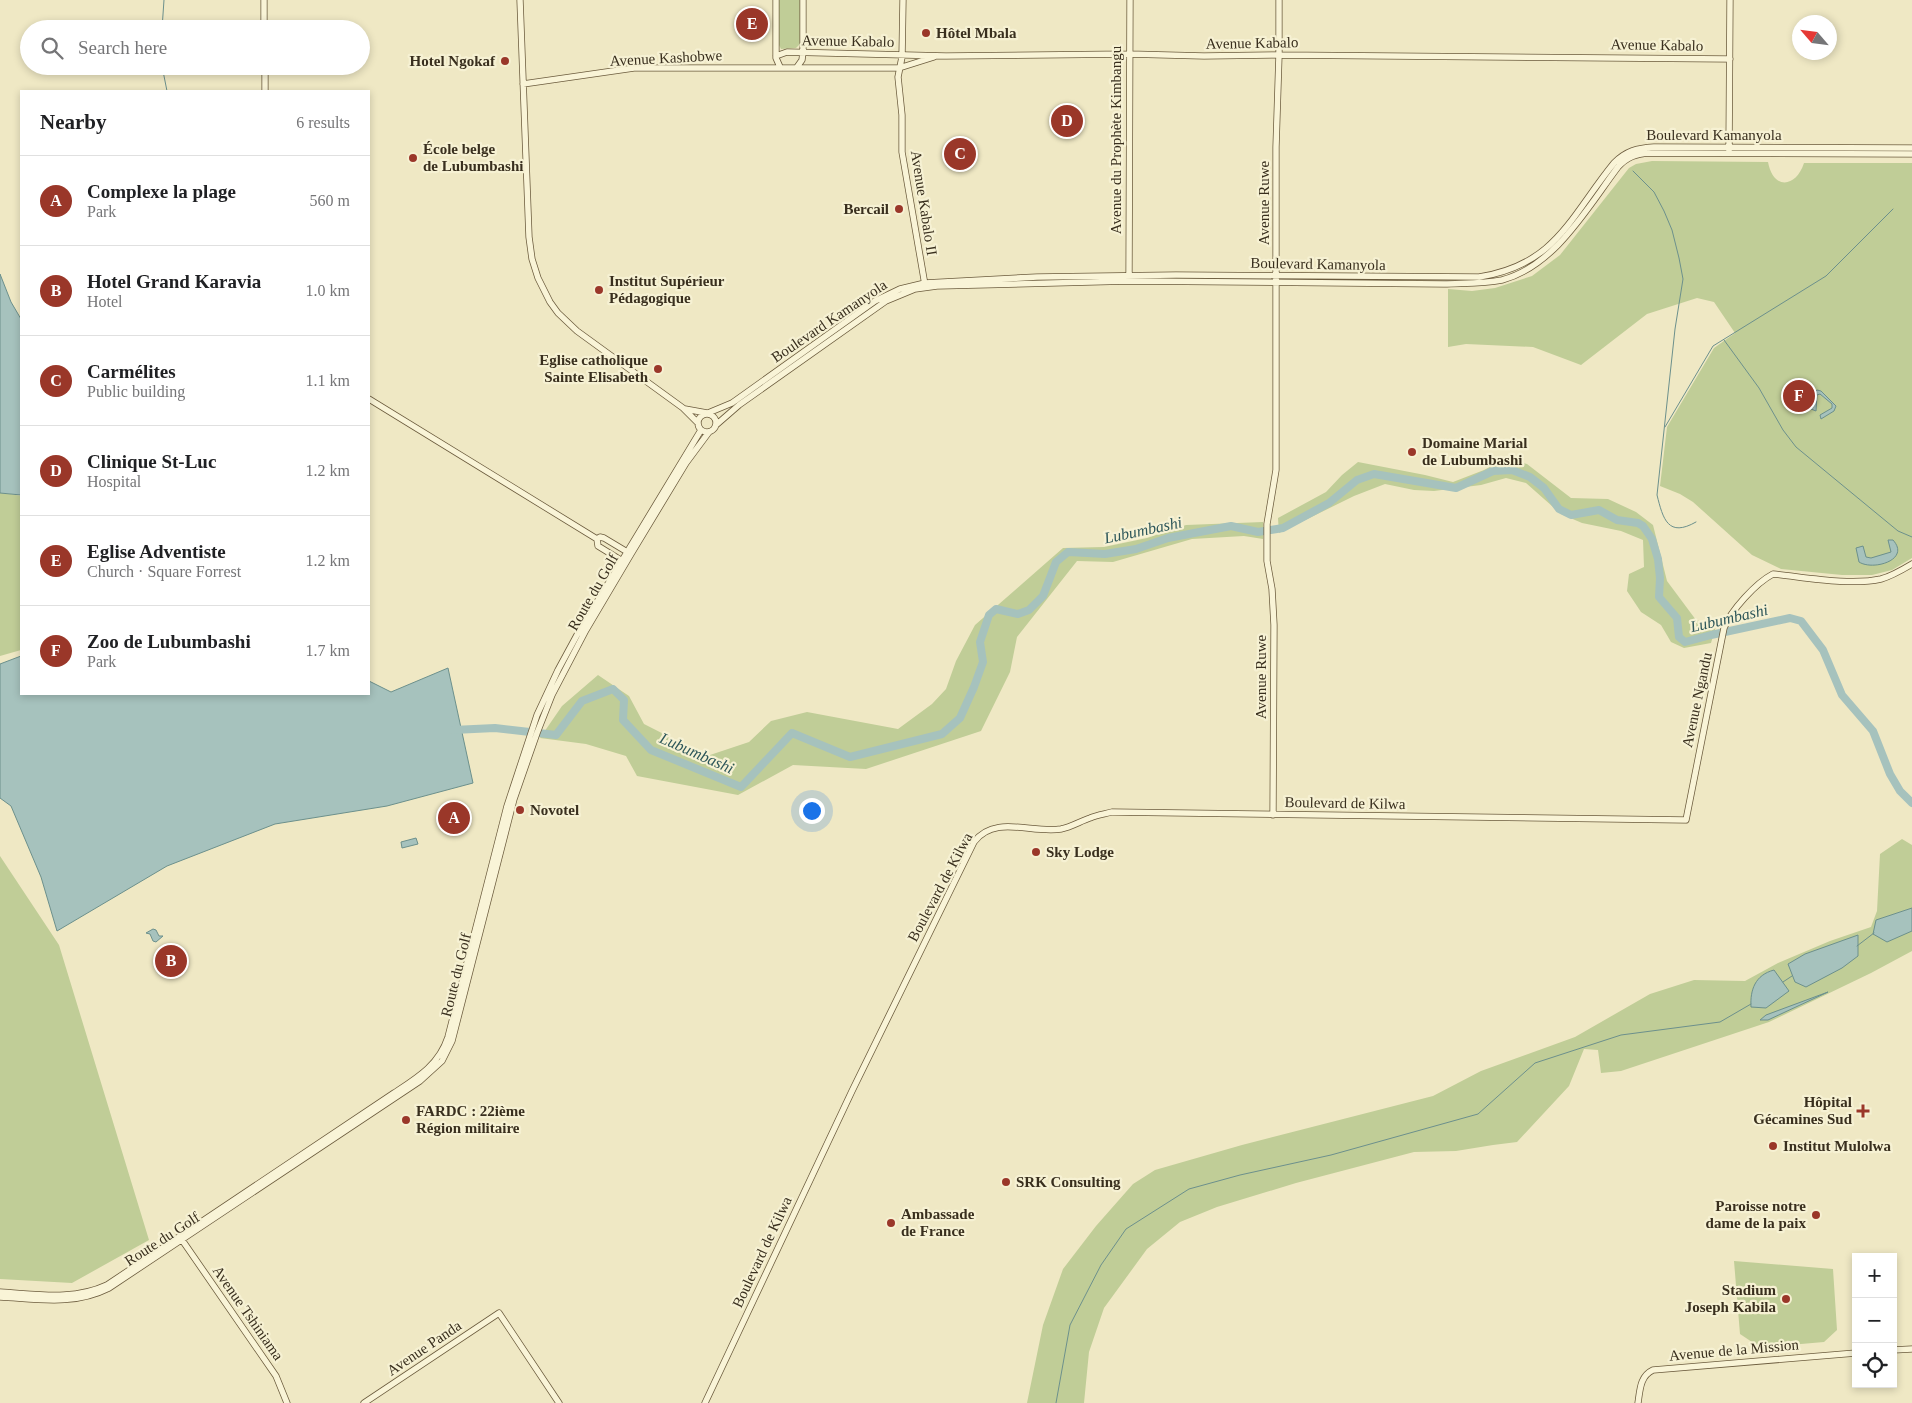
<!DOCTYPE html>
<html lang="en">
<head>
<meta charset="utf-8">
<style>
  :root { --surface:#fff; --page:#f6f6f6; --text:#202124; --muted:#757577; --line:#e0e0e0; --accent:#9a3729 }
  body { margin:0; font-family:"Times New Roman",serif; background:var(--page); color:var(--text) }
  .controls { position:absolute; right:15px; bottom:15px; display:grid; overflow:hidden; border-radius:0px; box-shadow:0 2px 8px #0003 }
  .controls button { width:45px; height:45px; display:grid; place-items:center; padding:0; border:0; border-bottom:1px solid var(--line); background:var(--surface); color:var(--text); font:25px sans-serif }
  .compass { position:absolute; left:1792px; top:15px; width:45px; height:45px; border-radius:50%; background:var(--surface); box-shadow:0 2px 8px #0003; rotate:298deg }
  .you { position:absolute; left:811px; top:810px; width:18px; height:18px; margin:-12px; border:4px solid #fff; border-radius:50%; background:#1a73e8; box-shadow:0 0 0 8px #1a73e833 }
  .badge { display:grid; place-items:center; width:32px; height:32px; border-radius:50%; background:var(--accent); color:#fff; font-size:16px; font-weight:700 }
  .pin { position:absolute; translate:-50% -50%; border:2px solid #fff; box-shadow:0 1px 5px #0006 }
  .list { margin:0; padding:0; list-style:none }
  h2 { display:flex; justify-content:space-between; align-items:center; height:65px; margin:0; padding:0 20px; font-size:21px }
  h2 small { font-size:16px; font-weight:400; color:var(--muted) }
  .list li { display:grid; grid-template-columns:32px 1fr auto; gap:15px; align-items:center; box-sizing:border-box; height:90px; padding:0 20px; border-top:1px solid var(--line) }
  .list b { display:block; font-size:19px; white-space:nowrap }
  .list p { margin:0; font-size:16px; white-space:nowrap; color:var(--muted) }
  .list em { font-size:16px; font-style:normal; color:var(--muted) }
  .icon { flex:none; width:28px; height:28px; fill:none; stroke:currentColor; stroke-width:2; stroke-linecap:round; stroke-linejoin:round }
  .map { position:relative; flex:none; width:1912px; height:1403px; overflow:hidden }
  .search { position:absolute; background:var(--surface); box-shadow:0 2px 8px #0003; left:20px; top:20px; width:350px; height:55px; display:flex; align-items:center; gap:12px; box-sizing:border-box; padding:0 18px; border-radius:28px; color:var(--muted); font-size:19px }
  .panel { position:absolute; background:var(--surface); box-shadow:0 2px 8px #0003; left:20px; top:90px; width:350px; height:605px; border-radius:0px }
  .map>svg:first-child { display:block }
</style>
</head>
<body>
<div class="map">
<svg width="1912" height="1403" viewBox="0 0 1912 1403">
  <rect width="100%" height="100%" fill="#efe8c4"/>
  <path fill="#c0cd97" d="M779,0H801L800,44L796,48L781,49L779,45Z
    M1652,161L1768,162C1773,190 1796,188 1804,163H1912V558L1892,570L1872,575H1842L1781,569L1752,555L1693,502L1680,494L1660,486L1667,427L1714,348L1735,333L1714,302L1697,298L1647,314L1581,365L1533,347L1466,344L1448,347V289L1472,291L1495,288L1532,276L1560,255L1629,168L1636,164Z
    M1505,459L1527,464L1571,498L1608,499L1636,512L1653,525L1667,581L1696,620L1716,626L1711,643L1684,648L1671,642L1661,625L1641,612L1627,591L1629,574L1644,567L1643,540L1621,531L1582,523L1561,514L1526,483L1506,478L1481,485L1434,491L1414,490L1385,484L1354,496L1279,533L1278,518L1326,492L1342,475L1358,462L1425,475L1453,482L1484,470Z
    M0,492L21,496V650L0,656Z
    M1263,522V539L1244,536L1192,539L1113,562L1077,561L1017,637L1010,672L981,731L866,769L793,765L738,795L637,776L626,756L586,744L540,738L562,706L598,675L629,696L644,724L707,756L749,742L771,721L807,712L898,729L932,704L946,689L956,661L975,625L1063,548L1104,547L1147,538L1186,525Z
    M1902,839L1912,845V951L1871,973L1769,1022L1621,1071L1601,1073L1598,1050L1584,1049L1569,1086L1517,1142L1493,1145L1456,1151L1414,1152L1296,1183L1217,1207L1180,1222L1147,1249L1104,1308L1089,1352L1084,1403H1027L1043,1325L1063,1269L1096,1226L1133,1184L1155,1170L1242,1145L1433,1096L1481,1071L1575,1037L1650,994L1694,980L1745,981L1778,963L1830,941L1871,927L1877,911L1880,854Z
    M0,856L59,945L149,1240L72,1283L0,1279Z
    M1734,1261L1833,1269L1837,1330L1824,1342L1767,1347L1764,1350L1740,1334Z"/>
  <path fill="#a6c2bd" stroke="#6c908c" d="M0,274L11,302L21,319V495L0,493Z
    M1817,390L1821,391L1836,406L1834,411L1821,419L1820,415L1832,408V404L1820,394L1817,395L1816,411L1811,409L1813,393Z
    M1888,540H1893C1911,560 1873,571 1859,562L1856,548L1863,546L1866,557L1871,558L1891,552Z
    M21,656V694H369V681L391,692L448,668L473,783L387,806L275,824L167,866L57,931L41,877L11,806L0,798V664Z
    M416,838L418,844L402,848L401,842Z
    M1912,908V931L1887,942L1873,934L1876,920Z
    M153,929L156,930L159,936H163L156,942L153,941L150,934L146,933Z
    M1858,935V956L1842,968L1806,987L1795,982L1788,964L1805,954Z
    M1774,970L1789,991L1766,1008L1751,1007C1750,990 1755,975 1774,970Z
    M1828,992L1768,1020H1760L1766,1015Z"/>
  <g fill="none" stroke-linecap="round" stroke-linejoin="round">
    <path stroke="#6c908c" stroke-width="1" d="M162,29L164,0
      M162,66L167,91
      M1633,171L1654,192L1664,211L1672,230L1679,258L1683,279L1675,329L1657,495C1663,519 1668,538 1696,522
      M1724,340L1759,388L1783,430L1796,447L1898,531L1912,537
      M1665,427L1713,346L1826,276L1893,209
      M1857,946L1874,933
      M1783,982L1792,976
      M1056,1403L1070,1325L1101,1265L1126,1229L1189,1189L1240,1175L1331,1155L1478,1114L1535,1063L1621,1035L1720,1022L1751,1004"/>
    <path stroke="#a6c2bd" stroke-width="8" d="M453,730L495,728L556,735L582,701L613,689L624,700L623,720L651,750L741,787L792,733L850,757L942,734L960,718L974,687L983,662L980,642L989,615L996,609L1018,614L1029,610L1043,596L1056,562L1068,552L1105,554L1136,549L1168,538L1231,526L1258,532L1283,528L1329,503L1357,480L1374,474L1456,488L1493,471L1512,470L1530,477L1544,488L1559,509L1571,515L1599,510L1617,520L1638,523L1643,526L1652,539L1658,559L1660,578L1659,597L1677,618L1679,637L1685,642L1711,635L1790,618L1801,621L1823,650L1842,695L1873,731L1890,774L1900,791L1912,803"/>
    <g stroke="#6b5b3d" stroke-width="7">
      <path id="secondary" d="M264,0V29
        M520,0L529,237L532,259L538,278L550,302L558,313L577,331L683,408L698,423
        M776,0V58L780,67
        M903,0L902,57L898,77L902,115V152L925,285
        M776,56L787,52L946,56L1129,54L1204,56L1279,55L1730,59
        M265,66V91
        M797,67L802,60L803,52V0
        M523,84L634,68H899L934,57
        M1729,151L1730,0
        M1129,278L1130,0
        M369,399L597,539L598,546L624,562
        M685,409L707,413
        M708,413L732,403L875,301L900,289L925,283L1037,277L1176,275L1479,277C1556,265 1570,217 1614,163C1626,151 1637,148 1654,147L1912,148
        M698 423a9 9 0 1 1 18 0a9 9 0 1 1-18 0Z
        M716,425L739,405L886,301L915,289L937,286L1129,281L1444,284C1463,283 1483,284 1502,280C1555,266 1587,208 1618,167C1627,157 1636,154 1649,153L1912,154
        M597,539L600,537L604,538L629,553
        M1273,815L1274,625L1272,589L1267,561V524L1276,470V147L1279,55V0
        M180,1237L276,1376L287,1403
        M0,1292C36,1294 73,1301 107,1285L394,1093C417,1078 439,1065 448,1037L507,806L537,715L558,670L577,635L701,430
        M0,1297C38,1299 73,1306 109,1288L420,1081L442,1061L452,1041L514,799L537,733L552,695L586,630L631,554L686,463L709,432
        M1893,1350L1912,1349
        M364,1403L499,1313L559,1403
        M705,1403L852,1091L974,842C995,814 1032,834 1061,829C1071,827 1081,821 1090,818C1097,815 1105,814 1112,812L1686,820L1724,628C1731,610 1756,583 1773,574C1804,577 1850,586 1881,579C1892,576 1902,570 1912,564
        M1638,1403C1640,1390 1640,1376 1653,1370L1856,1353"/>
    </g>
    <use href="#secondary" stroke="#f9f4d7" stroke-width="5.5"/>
  </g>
  <g fill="#9a3729" stroke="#f6f1d3" stroke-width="2">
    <circle cx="926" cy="33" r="5"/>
    <circle cx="505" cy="61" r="5"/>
    <circle cx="413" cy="158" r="5"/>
    <circle cx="899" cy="209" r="5"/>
    <circle cx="599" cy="290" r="5"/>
    <circle cx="658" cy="369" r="5"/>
    <circle cx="1412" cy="452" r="5"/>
    <circle cx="520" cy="810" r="5"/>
    <circle cx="1036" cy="852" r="5"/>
    <path d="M1860.5 1103.5h5v5h5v5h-5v5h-5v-5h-5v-5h5z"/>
    <circle cx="406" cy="1120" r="5"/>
    <circle cx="1773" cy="1146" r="5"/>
    <circle cx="1006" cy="1182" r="5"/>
    <circle cx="1816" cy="1215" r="5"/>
    <circle cx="891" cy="1223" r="5"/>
    <circle cx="1786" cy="1299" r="5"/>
  </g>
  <g text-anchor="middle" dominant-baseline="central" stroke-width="4.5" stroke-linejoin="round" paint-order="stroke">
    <g font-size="15" font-weight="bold" fill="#392f1e" stroke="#f6f1d3" text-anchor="start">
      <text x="936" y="33">Hôtel Mbala</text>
      <text x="495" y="61" text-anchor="end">Hotel Ngokaf</text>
      <text x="423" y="149">École belge<tspan x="423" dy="17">de Lubumbashi</tspan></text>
      <text x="889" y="209" text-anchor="end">Bercail</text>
      <text x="609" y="281">Institut Supérieur<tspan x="609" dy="17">Pédagogique</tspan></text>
      <text x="648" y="360" text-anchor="end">Eglise catholique<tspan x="648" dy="17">Sainte Elisabeth</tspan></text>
      <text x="1422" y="443">Domaine Marial<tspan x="1422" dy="17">de Lubumbashi</tspan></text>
      <text x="530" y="810">Novotel</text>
      <text x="1046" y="852">Sky Lodge</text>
      <text x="1852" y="1102" text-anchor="end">Hôpital<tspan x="1852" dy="17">Gécamines Sud</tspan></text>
      <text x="416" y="1111">FARDC : 22ième<tspan x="416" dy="17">Région militaire</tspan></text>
      <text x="1783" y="1146">Institut Mulolwa</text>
      <text x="1016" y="1182">SRK Consulting</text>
      <text x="1806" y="1206" text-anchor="end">Paroisse notre<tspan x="1806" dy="17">dame de la paix</tspan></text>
      <text x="901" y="1214">Ambassade<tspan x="901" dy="17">de France</tspan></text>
      <text x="1776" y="1290" text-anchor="end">Stadium<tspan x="1776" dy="17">Joseph Kabila</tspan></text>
    </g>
    <g font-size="15" fill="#392f1e" stroke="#f6f1d3">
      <text transform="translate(848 41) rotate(1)">Avenue Kabalo</text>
      <text transform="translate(1252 43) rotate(-1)">Avenue Kabalo</text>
      <text transform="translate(1657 45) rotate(1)">Avenue Kabalo</text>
      <text transform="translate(666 58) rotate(-3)">Avenue Kashobwe</text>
      <text x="1714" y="135">Boulevard Kamanyola</text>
      <text transform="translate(1116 140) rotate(-90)">Avenue du Prophète Kimbangu</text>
      <text transform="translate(924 203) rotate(81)">Avenue Kabalo II</text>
      <text transform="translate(1264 203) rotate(-90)">Avenue Ruwe</text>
      <text transform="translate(1318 264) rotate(1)">Boulevard Kamanyola</text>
      <text transform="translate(829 321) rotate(-34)">Boulevard Kamanyola</text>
      <text transform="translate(593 592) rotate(-60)">Route du Golf</text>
      <text transform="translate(1261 677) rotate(-90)">Avenue Ruwe</text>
      <text transform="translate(1697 700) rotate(-78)">Avenue Ngandu</text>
      <text transform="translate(1345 803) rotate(1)">Boulevard de Kilwa</text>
      <text transform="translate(940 887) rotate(-62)">Boulevard de Kilwa</text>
      <text transform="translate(456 975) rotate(-76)">Route du Golf</text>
      <text transform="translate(162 1239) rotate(-33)">Route du Golf</text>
      <text transform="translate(762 1252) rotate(-65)">Boulevard de Kilwa</text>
      <text transform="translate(248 1313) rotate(55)">Avenue Tshiniama</text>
      <text transform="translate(424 1348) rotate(-34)">Avenue Panda</text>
      <text transform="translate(1734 1350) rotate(-5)">Avenue de la Mission</text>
    </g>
    <g font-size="16" font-style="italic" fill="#2d5659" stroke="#f6f1d3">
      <text transform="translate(1143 530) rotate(-12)">Lubumbashi</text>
      <text transform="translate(1729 618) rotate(-13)">Lubumbashi</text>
      <text transform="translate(697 753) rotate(24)">Lubumbashi</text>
    </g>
  </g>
</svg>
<div class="controls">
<button>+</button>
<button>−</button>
<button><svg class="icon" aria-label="locate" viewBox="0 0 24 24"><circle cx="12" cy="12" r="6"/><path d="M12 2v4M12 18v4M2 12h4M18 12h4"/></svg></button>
</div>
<svg class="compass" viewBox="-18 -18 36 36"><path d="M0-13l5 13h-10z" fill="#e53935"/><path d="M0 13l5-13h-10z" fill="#757577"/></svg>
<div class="you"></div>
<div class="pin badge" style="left:454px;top:818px">A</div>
<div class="pin badge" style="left:171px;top:961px">B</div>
<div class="pin badge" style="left:960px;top:154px">C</div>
<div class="pin badge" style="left:1067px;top:121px">D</div>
<div class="pin badge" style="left:752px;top:24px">E</div>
<div class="pin badge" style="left:1799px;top:396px">F</div>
<div class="search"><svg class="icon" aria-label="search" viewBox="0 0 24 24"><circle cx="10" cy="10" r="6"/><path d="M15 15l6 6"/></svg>Search here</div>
<section class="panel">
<h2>Nearby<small>6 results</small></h2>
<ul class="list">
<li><span class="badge">A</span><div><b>Complexe la plage</b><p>Park</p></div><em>560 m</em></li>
<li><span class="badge">B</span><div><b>Hotel Grand Karavia</b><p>Hotel</p></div><em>1.0 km</em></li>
<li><span class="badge">C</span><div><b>Carmélites</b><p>Public building</p></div><em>1.1 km</em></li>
<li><span class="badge">D</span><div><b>Clinique St-Luc</b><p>Hospital</p></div><em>1.2 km</em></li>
<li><span class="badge">E</span><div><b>Eglise Adventiste</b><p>Church · Square Forrest</p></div><em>1.2 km</em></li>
<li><span class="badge">F</span><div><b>Zoo de Lubumbashi</b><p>Park</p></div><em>1.7 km</em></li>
</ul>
</section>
</div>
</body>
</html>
